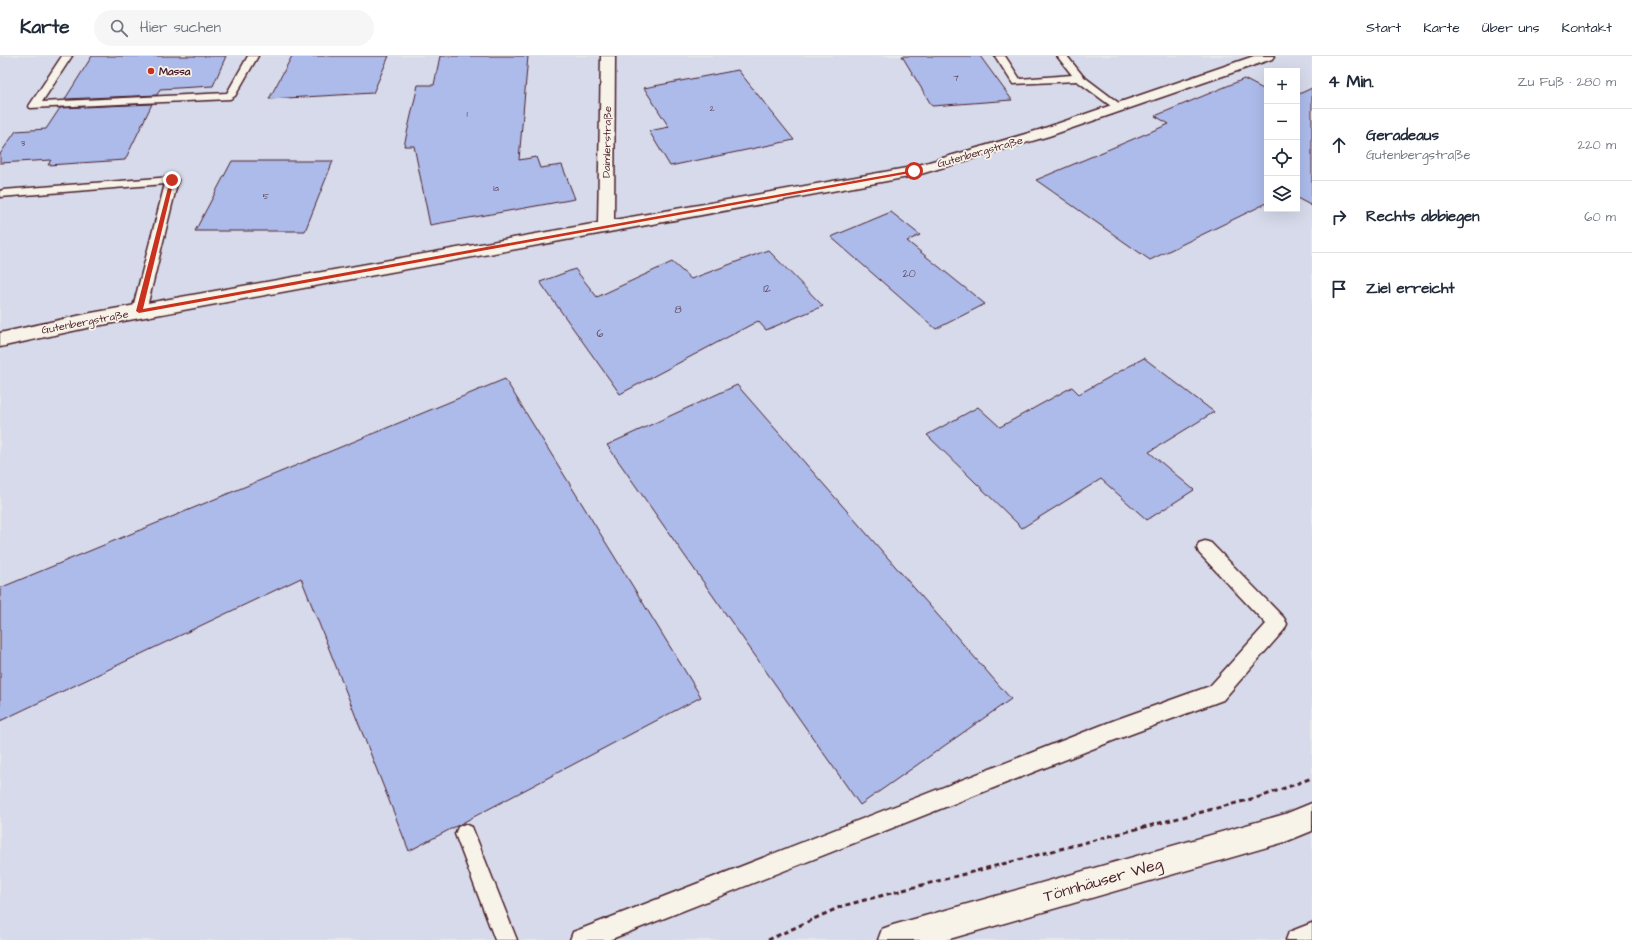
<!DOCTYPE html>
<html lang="de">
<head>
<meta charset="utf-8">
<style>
  :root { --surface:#fff; --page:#f6f6f7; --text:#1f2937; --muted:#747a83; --line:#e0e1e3 }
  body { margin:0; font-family:"Architects Daughter",sans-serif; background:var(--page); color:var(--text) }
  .controls { position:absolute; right:12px; top:12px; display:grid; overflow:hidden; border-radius:0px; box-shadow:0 4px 16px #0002 }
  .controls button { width:36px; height:36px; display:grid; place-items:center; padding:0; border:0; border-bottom:1px solid var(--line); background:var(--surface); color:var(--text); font:20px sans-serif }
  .stop { position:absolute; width:12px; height:12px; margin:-9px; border:3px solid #c8321e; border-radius:50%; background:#fff }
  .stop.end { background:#c8321e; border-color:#fff; box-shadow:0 1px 4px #0008 }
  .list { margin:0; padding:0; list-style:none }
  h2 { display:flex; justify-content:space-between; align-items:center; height:52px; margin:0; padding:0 16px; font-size:17px }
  h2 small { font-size:13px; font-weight:400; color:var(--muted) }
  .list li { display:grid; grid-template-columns:26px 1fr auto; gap:12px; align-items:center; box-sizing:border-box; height:72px; padding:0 16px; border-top:1px solid var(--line) }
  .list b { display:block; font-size:15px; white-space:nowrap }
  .list p { margin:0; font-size:13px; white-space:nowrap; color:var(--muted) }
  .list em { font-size:13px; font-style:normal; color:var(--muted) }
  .icon { flex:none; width:22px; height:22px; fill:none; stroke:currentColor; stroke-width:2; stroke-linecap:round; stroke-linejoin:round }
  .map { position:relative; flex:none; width:1312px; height:884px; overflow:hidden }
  header { display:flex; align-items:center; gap:24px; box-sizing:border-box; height:56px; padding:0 20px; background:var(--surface); border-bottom:1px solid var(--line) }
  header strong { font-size:19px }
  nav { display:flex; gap:22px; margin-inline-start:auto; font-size:14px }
  .search { width:280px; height:36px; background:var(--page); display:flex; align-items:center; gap:10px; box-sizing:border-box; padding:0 14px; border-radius:22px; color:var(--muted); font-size:15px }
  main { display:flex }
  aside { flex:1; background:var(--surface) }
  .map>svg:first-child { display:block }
</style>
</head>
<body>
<header>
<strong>Karte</strong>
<div class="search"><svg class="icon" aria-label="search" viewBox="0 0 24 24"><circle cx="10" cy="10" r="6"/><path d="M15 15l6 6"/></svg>Hier suchen</div>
<nav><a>Start</a><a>Karte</a><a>Über uns</a><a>Kontakt</a></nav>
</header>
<main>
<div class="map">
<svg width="1312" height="884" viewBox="0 0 1312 884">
  <rect width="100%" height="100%" fill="#e8e8e9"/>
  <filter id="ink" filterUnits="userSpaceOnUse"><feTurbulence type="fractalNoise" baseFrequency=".025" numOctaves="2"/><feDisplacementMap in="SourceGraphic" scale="8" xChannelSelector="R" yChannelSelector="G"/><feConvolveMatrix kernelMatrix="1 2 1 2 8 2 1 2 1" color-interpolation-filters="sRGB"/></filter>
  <g filter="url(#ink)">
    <path fill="#d6daea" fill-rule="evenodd" d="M0,0H1312V884H0ZM1267,15H1297V153H1267Z"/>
    <path fill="#adbbeb" stroke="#4a1f2b" d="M92,0H226L213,30L160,33L157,39L65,43Z
      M292,0H389L373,37L269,43Z
      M440,0H528L519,104L536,101L540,112L562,109L575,143L430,169L414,90H404L418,29H434Z
      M902,0H980L1012,44L932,50Z
      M738,14L794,84L670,110L649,75L669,71L644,32Z
      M1244,23L1267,35V147L1150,204L1036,124L1169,68L1155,60Z
      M1312,32V150L1297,142V39Z
      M152,48L125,104L48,109L51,104L0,107V98L16,75L46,73L60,52Z
      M232,105H333L305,175H195Z
      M891,156L920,179L907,185L985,248L936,273L831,181Z
      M768,194L823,250L766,274L758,265L620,338L540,226L575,213L597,241L672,206L691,223Z
      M1144,302L1214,356L1149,396L1194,434L1147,464L1101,423L1022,472L927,379L978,351L1000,371L1072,331L1079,338Z
      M505,323L701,641L409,795L301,522L0,665V532Z
      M737,329L1011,643L860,749L607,389Z"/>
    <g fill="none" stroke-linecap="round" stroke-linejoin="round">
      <g stroke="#4a1f2b" stroke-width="3">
        <path id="service" d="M62,0H72L42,46L227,37L248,0H258L235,40L230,43L30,52L29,50Z
          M995,0H1005L1020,23L1072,19L1057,0H1067L1083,20L1124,51L1119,54L1115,53L1077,25L1013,28Z
          M172,121L176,122L178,124L146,255L144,258L139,260L134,258L132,255L165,128L0,141V135L3,134Z
          M1205,485L1211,487L1284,562L1287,568L1284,574L1223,644L1115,684L609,884H570L573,876L581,873L1115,664L1210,630L1266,568L1199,497L1197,492L1199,487Z
          M465,768L472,771L517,884H495L455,778L458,771Z
          M1312,867V884H1286L1289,876Z"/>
      </g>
      <g stroke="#4a1f2b" stroke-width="3">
        <path id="minor" d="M601,0H615L614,164L912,111L1039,74L1254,0H1274L1272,3L1049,80L914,120L91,271L0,291V277L91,257L598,167Z"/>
      </g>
      <g stroke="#4a1f2b" stroke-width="3">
        <path id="secondary" d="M1312,747V775L1285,786L946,884H878L882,873L893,869L1285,758Z"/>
      </g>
      <path stroke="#4a1f2b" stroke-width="3" stroke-dasharray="5 3.5" stroke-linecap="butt" d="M768,884L842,850L1263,740L1312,722"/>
      <use href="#service" fill="#f7f3e8" fill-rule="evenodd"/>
      <use href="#minor" fill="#f7f3e8" fill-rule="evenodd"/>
      <use href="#secondary" fill="#f7f3e8" fill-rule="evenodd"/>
    </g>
  </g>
  <path fill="#c8321e" d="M914,114L916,116L139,257L136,255L170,124L172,123L174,124L143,253Z"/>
  <circle fill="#c8321e" stroke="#f7f3e8" stroke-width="1.5" cx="151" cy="15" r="4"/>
  <g text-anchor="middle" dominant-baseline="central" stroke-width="3.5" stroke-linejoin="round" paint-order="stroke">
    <g font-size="9" fill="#63465b">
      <text x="956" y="22">7</text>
      <text x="712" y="52">2</text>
      <text x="467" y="58">1</text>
      <text x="23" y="87">3</text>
      <text x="496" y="132">1a</text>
      <text x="266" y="140">5</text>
    </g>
    <g font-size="11" font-weight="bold" fill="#4a1f2b" stroke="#f7f3e8" text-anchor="start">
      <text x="159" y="15">Massa</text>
    </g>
    <g font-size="11" fill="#4a1f2b" stroke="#f7f3e8">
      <text transform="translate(607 86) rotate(-89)">Daimlerstraße</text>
      <text transform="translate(980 96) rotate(-16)">Gutenbergstraße</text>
      <text transform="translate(85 266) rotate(-11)">Gutenbergstraße</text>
    </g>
    <g font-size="11" fill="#63465b">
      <text x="909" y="217">20</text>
      <text x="767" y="232">12</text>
      <text x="678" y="253">8</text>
      <text x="600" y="277">6</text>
    </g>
    <g font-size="16" fill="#4a1f2b" stroke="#f7f3e8">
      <text transform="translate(1103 824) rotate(-16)">Tönnhäuser Weg</text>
    </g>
  </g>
</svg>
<div class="controls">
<button>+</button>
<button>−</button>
<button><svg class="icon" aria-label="locate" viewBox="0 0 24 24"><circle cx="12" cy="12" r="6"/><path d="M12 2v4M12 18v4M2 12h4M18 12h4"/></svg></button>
<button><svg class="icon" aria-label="layers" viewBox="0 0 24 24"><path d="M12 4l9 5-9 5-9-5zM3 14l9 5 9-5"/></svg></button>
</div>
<div class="stop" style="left:914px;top:115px"></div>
<div class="stop end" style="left:172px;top:124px"></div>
</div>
<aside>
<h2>4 Min.<small>Zu Fuß · 280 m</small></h2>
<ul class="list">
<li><svg class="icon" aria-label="ahead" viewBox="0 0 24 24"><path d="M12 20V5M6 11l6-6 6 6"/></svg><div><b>Geradeaus</b><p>Gutenbergstraße</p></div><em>220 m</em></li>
<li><svg class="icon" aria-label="right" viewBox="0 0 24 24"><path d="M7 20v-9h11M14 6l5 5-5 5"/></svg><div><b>Rechts abbiegen</b></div><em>60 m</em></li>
<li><svg class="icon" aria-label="arrive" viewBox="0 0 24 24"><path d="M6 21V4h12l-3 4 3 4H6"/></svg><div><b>Ziel erreicht</b></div></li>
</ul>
</aside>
</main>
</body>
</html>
